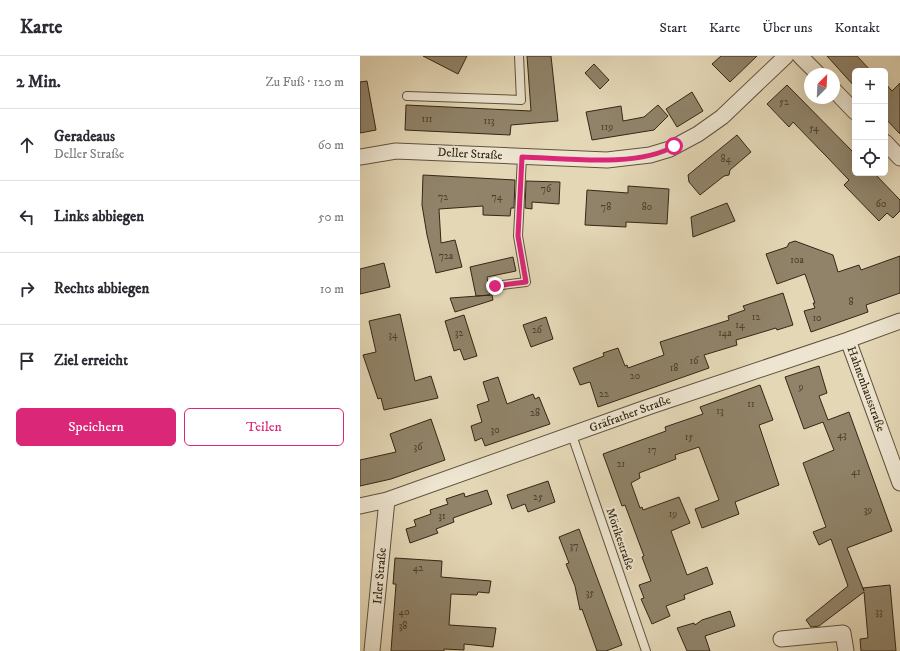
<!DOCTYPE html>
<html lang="de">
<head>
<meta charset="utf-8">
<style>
  :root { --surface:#fff; --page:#f2f2f3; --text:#2b2b33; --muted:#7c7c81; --line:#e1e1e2; --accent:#db2777 }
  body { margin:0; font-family:"IM FELL DW Pica",serif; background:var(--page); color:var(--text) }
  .controls { position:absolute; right:12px; top:12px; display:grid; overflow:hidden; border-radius:6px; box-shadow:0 4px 16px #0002 }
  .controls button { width:36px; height:36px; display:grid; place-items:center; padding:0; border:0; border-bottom:1px solid var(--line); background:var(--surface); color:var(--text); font:20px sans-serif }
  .compass { position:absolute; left:444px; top:12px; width:36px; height:36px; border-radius:50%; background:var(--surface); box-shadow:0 4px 16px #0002; rotate:24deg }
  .stop { position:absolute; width:12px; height:12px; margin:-9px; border:3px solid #db2777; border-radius:50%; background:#fff }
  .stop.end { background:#db2777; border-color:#fff; box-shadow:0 1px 4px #0008 }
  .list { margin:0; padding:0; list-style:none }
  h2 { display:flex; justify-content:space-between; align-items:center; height:52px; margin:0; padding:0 16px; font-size:17px }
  h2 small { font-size:13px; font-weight:400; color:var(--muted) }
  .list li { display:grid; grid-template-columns:26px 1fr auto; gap:12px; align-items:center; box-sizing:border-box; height:72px; padding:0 16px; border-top:1px solid var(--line) }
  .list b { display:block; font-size:15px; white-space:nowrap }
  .list p { margin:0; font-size:13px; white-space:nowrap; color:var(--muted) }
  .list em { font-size:13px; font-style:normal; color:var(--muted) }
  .actions { display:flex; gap:8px; padding:12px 16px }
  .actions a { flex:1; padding:9px 0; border:1px solid var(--accent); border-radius:6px; text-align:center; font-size:14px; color:var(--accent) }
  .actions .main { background:var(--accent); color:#fff }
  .icon { flex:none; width:22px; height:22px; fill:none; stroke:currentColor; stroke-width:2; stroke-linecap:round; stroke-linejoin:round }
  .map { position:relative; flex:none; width:540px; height:595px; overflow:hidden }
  header { display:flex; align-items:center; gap:24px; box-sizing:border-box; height:56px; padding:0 20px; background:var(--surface); border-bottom:1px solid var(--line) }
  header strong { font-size:19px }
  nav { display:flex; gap:22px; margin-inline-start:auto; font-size:14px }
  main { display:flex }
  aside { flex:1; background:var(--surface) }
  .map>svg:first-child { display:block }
</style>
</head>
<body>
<header>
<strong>Karte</strong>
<nav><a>Start</a><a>Karte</a><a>Über uns</a><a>Kontakt</a></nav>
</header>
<main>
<aside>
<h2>2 Min.<small>Zu Fuß · 120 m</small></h2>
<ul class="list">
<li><svg class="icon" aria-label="ahead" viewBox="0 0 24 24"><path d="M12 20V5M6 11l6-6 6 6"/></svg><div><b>Geradeaus</b><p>Deller Straße</p></div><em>60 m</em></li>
<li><svg class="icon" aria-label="left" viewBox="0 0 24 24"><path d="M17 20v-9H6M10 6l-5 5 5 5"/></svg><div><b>Links abbiegen</b></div><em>50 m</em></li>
<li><svg class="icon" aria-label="right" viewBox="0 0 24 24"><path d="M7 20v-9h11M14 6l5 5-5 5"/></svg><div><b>Rechts abbiegen</b></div><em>10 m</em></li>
<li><svg class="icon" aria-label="arrive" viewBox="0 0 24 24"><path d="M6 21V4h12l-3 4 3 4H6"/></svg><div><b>Ziel erreicht</b></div></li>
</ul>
<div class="actions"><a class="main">Speichern</a><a>Teilen</a></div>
</aside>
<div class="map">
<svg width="540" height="595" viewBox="0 0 540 595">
  <rect width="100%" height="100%" fill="#e4d7b6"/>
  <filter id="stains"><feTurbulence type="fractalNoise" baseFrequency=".005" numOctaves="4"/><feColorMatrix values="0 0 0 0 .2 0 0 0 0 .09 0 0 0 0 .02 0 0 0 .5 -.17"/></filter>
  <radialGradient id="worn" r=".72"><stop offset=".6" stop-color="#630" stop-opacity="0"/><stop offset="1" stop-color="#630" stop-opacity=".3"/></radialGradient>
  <path fill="#908369" stroke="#342716" d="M63,0H107L98,18Z
    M167,0H191L198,65L151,69L150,79L45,74L46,49L171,55Z
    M361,0H397L370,26L352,8Z
    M467,0H497L511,15H495V31Z
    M234,8L249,24L240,33L225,17Z
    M7,25L16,74L0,77V26Z
    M525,27L532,35L540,27V78L525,62Z
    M427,29L495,98V117H514L540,144V155L533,162L527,157L519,165L484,129L489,124L466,100L433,66L429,71L407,48Z
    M332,36L343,55L317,71L306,53Z
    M298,49L308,60L294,74L232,84L226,56L261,50L263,65L284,61Z
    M377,79L391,96L370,114L369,119L364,120L340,139L329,126L328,119Z
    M63,119L155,124L154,152H151L150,160L123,159V150L79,153L81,187L95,184L102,211L76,217L67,179L62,149Z
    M166,125L200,126L199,148L172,146V153L165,152Z
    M268,130L309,133L307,168L266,166V171L225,169L227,134L268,137Z
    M367,147L375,165L333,181L331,161Z
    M435,185L473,199L478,216L499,209L501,214L540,200V237L506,249L508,256L451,276L444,255L455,252L453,247H455L445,218L417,228L406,198L427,191L429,187Z
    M153,201L156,215L127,221L130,239L116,240L110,211Z
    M24,207L30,231L0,238V213Z
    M423,237L433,269L417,274L416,272L376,284L377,289L344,299L349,312L238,351L230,326L220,329L213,312L244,300L243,297L258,292L265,310L267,309L268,312L304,299L300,286L369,264L368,260L385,254L383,250Z
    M132,239L133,244L95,256L90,242Z
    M40,258L55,325L71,320L78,342L24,354L21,342L18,343L3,299L16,296L9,265Z
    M104,259L117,300L104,304L100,293L94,295L85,265Z
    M186,261L193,283L171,291L163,269Z
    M459,310L467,337L459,340L468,364L489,356L532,475L487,492L504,535L503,532L530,529L536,595H501L500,583L508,582L504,536L459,570L451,571L446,564L488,530L471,483L459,489L453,476L466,471L443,407L474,394L463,366L444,373L425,321Z
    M138,321L147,348L173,338L175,343L179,341L190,368L125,390L122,382L115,385L111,370L122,366L117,349L129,345L123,326Z
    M400,329L413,364L399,369L419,429L375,446L379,458L342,472L335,453L359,444L339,391L315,399L316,403L279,417L280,422L271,427L280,452L282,451L283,454L319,441L330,467L311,475L327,519L347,511L353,528L324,539L325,543L306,550L310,560L292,568L281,543L284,542L279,529L291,525L282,501L284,500L265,449L262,450L243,398L306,375L305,371L343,358L340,351Z
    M71,363L85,404L31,423L0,430V404L36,396L30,378Z
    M188,425L195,446L168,456L165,448L152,453L147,439Z
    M127,434L132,448L93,462L94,466L76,473L78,477L50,487L46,473L56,470L54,464L71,458L70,454L88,448L86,443L104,437L105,441Z
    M219,473L262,589L246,595H237L222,553L220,554L215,530L206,508L209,507L199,481Z
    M35,502L82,505L81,521L131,525L129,537L118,536L117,539L91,538L89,569L136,572L133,591L104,588V594L84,593V595H31L36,528H33Z
    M370,555L375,570L345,580L350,595H327L317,572L334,567L335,569L342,564Z"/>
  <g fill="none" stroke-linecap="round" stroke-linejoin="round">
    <g stroke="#60533e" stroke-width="10">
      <path id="service" d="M47,40L161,44L159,0
        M135,230L166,226L158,180L162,101
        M212,379L286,595"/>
    </g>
    <g stroke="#60533e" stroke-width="17">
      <path id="minor" d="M440,0L458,18
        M474,34L495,56
        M525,86L540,102
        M0,101L36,95L247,104L290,99L310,93L338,78L362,61L426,0
        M488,284L540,427
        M0,450L27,444L291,350L488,284L540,265
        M421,583L483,577L486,595
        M12,595L27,444"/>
    </g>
    <use href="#service" stroke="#ede5d0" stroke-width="8"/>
    <use href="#minor" stroke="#ede5d0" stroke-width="15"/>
  </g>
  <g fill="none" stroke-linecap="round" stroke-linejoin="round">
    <path stroke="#db2777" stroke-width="5" d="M135,230L166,226L158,180L162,101C203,102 279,112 314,90"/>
  </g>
  <g text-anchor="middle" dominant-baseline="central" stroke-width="4" stroke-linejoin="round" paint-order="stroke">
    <g font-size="10" fill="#4b3e2b">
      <text x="424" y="46">52</text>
      <text x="67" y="63">111</text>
      <text x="129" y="65">113</text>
      <text x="247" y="71">119</text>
      <text x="454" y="72">54</text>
      <text x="366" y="103">84</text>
      <text x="186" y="133">76</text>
      <text x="83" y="141">72</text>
      <text x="137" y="141">74</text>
      <text x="521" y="148">60</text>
      <text x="246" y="151">78</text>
      <text x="287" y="151">80</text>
      <text x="86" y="200">72a</text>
      <text x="437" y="204">10a</text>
      <text x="491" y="246">8</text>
      <text x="396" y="261">12</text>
      <text x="457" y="262">10</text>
      <text x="380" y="269">14</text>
      <text x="177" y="274">26</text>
      <text x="99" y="277">32</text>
      <text x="365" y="277">14a</text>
      <text x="33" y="279">34</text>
      <text x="334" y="305">16</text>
      <text x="314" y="312">18</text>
      <text x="275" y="320">20</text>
      <text x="441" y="331">9</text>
      <text x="244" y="338">22</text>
      <text x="391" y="348">11</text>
      <text x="360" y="355">13</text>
      <text x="175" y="357">28</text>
      <text x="135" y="374">30</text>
      <text x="482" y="379">43</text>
      <text x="329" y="381">15</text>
      <text x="58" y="391">36</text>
      <text x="292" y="394">17</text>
      <text x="261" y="408">21</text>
      <text x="496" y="416">41</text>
      <text x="178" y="441">25</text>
      <text x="508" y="454">39</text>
      <text x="313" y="458">19</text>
      <text x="82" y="460">31</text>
      <text x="214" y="490">37</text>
      <text x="58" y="512">42</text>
      <text x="230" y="537">35</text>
      <text x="44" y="556">40</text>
      <text x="519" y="556">33</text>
      <text x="43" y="570">38</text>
    </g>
    <g font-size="12" fill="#342716" stroke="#ede5d0">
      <text transform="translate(110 98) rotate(3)">Deller Straße</text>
      <text transform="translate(506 333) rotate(70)">Hahnenhausstraße</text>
      <text transform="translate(270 358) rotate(-20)">Gräfrather Straße</text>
      <text transform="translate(260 483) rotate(71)">Mörikestraße</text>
      <text transform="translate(20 520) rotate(-85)">Irler Straße</text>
    </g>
  </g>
  <rect width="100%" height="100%" filter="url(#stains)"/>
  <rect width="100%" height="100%" fill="url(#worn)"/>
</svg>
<div class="controls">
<button>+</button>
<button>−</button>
<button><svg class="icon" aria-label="locate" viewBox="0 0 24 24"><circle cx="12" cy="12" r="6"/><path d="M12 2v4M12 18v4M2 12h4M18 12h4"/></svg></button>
</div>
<svg class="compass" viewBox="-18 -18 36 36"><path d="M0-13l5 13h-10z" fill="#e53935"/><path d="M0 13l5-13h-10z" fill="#7c7c81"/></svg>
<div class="stop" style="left:314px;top:90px"></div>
<div class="stop end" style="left:135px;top:230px"></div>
</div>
</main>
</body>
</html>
